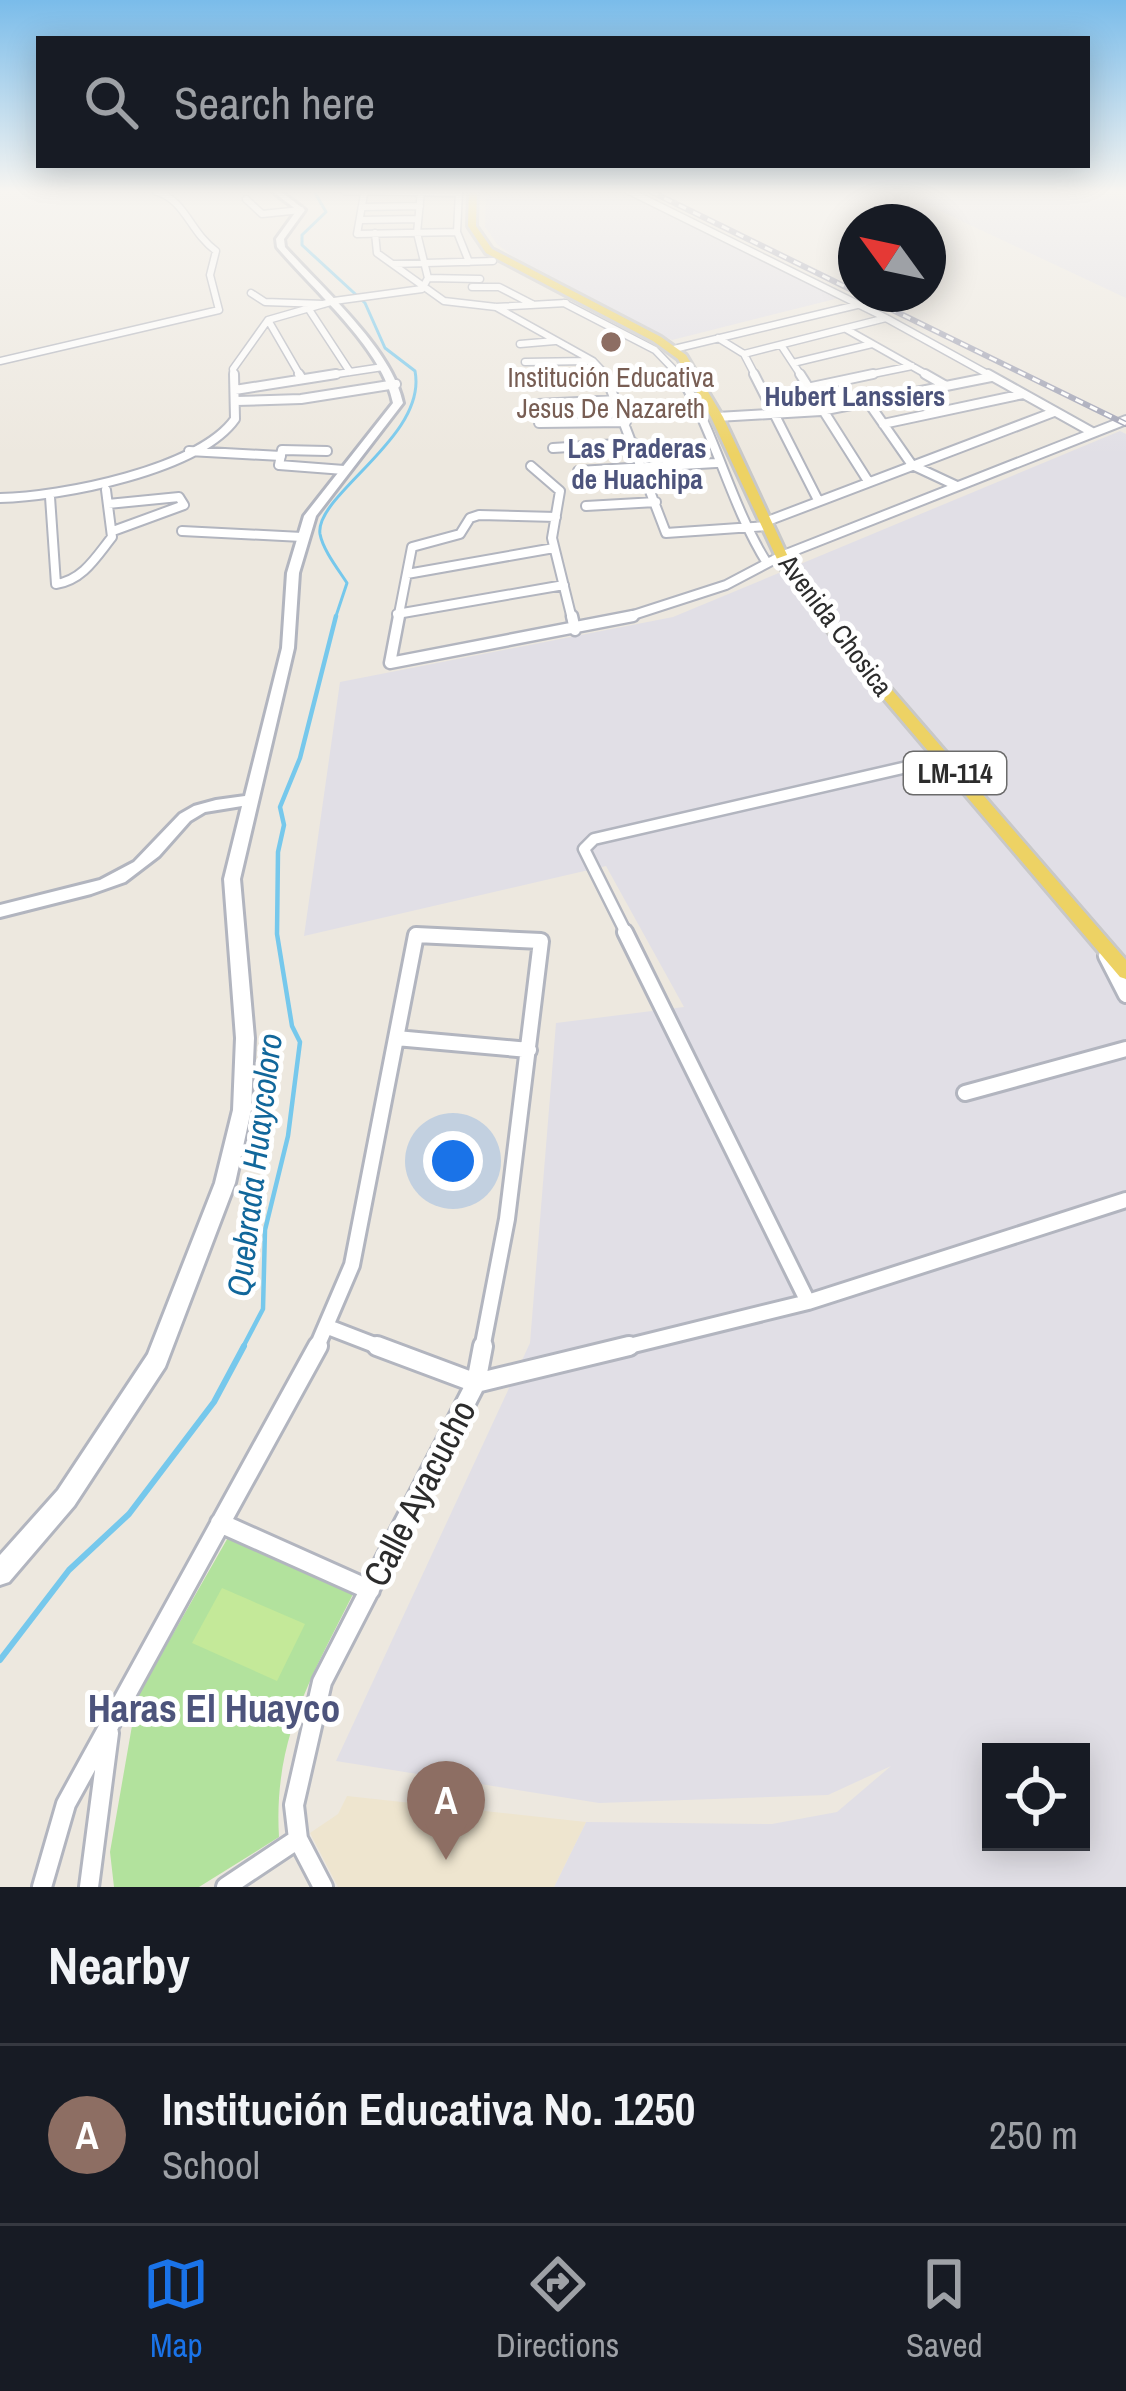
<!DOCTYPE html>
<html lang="en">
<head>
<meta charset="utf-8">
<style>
  :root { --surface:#171b24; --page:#242831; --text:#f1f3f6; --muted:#9ea1a6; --line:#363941; --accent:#1a73e8 }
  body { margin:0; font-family:"Archivo Narrow",sans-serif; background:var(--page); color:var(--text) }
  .controls { position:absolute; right:36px; bottom:36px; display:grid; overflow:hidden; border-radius:0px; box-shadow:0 6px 30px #0003 }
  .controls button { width:108px; height:108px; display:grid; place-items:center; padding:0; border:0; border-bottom:3px solid var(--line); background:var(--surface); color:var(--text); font:60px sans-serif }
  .compass { position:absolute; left:838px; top:204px; width:108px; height:108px; border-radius:50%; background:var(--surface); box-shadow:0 6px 30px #0003; rotate:303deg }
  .you { position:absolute; left:453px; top:1161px; width:42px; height:42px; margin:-30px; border:9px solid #fff; border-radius:50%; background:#1a73e8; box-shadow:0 0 0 18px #1a73e833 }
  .badge { display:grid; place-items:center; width:78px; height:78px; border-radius:50%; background:var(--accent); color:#fff; font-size:39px; font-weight:700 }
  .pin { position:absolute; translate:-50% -99px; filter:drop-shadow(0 3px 6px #0008) }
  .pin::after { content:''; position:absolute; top:63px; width:42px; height:36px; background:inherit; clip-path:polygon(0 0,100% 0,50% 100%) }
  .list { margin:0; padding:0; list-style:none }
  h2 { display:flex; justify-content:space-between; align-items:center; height:156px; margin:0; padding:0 48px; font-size:51px }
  h2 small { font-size:39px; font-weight:400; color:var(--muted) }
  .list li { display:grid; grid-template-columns:78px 1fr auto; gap:36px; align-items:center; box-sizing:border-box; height:180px; padding:0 48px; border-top:3px solid var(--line) }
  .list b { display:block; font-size:45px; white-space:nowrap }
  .list p { margin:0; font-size:39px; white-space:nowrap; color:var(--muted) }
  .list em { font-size:39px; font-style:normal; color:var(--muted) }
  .icon { flex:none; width:66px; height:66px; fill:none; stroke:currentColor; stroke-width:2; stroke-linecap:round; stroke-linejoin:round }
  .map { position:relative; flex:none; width:1126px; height:1887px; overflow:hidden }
  .search { position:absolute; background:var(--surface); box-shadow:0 6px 30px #0003; left:36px; right:36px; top:36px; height:132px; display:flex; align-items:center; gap:30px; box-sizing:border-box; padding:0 42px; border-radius:0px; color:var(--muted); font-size:45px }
  .sheet { height:336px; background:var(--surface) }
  nav { display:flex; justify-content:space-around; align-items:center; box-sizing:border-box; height:168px; border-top:3px solid var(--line); background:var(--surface); font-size:33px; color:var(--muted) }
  nav a { display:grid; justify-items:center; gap:6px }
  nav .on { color:var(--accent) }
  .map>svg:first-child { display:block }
</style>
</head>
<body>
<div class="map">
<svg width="1126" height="1887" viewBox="0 0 1126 1887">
  <rect width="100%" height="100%" fill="#ede8df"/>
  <path fill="#e1dfe6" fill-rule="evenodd" d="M486,191H622L839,298L672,340L516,259L497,244L485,227Z
    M936,191H1126V298L919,201Z
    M1120,431L1126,434V1887H554L586,1822L772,1824L837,1812L891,1766L828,1795L599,1803L336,1761L530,1343L556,1023L684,1007L606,866L304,936L340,682L673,617ZM991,1752H1081V1842H991Z"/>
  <path fill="#eee5cf" d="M347,1796L586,1822L554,1887H338L310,1833L338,1814Z"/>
  <path fill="#b2e29d" d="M230,1534L356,1588C313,1675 273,1737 279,1837L199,1887H114L110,1852L137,1697Z"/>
  <path fill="#c4e999" d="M222,1588L305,1624L277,1681L192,1643Z"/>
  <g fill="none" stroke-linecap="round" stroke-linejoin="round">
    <path stroke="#76c8ec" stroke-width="3" d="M314,191L326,212L302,235V245L365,303L385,348L415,371C428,437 314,495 320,534C323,550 338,569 347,583L335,619"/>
    <path stroke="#76c8ec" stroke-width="4.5" d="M242,1349L263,1309L265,1230L288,1136L300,1042L292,1026L277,934L278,852L284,825L280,807L300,758L336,616"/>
    <path stroke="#76c8ec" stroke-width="6" d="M0,1660L69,1570L129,1514L214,1402L244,1346"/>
    <g stroke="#b2b5bf" stroke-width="9">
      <path id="street-far4" d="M344,191L458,193
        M459,191L457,232L469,262
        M629,191L886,318L993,377
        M364,194L357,234L457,232
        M246,199L262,214L301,210
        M363,207L420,206
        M361,220L418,219
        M375,233L377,253L444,301L496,307L566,303
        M393,264L493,261
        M428,278L480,279
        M472,287H499L532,304
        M251,293L265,302L324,304
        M564,303L655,350L681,377
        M496,307L593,361L608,377
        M310,311L350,372
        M268,320L301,377
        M846,329L931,377
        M718,338L744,354L756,377
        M520,344L555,341
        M781,345L802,377
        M674,349L857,305
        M744,354L886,318
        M0,361L219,310L210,275L216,251C189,231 186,200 155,191
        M525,362L590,361
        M793,363L872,344
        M234,377L233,369L268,320L334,301L422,289L428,278L417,233L421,191
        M317,377L383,367
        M858,377L912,366"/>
    </g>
    <g stroke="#b2b5bf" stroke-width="12">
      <path id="street-far3" d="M299,374L302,379
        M605,374L666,533L768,526
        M679,374C716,434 730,504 767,563
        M754,374L818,500
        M800,374L868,481
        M925,374L946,386
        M988,374L1092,432
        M531,385L611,381
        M807,388L873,374
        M235,390L336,374
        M236,401L301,399L396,384
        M868,402L912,465L957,486
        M538,404L618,400
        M624,413L697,407
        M717,417L821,411L991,377
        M539,423L626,422
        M883,424L1023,394
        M553,448L634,443
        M189,451L281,456
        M327,451L282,450L279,465L344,470
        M531,466L560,491L552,538L572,619
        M578,471L716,463
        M50,497L56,584C83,580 96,557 112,537L106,490
        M0,498C60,497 199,470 235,419L234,374
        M108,504L179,497L184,505L113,531
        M586,506L656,502
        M765,522L1054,412
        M182,531L302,537
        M407,574L554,548
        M397,614L564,585
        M398,619L412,547L460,534L470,518L479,515L556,517
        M621,619L726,585L781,556L1126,420"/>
    </g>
    <g stroke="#b2b5bf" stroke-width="15">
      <path id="street-far2" d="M399,616L390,663L633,616
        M572,616L575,630
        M416,935H425
        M627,935L584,849L594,839L942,759"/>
    </g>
    <g stroke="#b2b5bf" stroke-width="20">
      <path id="street-far1" d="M625,932L808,1302
        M1106,956L1126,995
        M396,1038L529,1050
        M965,1093L1126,1049
        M328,1327L385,1349
        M316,1349L352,1265L416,935L541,941L507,1219L482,1349
        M617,1349L808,1302L1126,1200"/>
    </g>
    <g stroke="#b2b5bf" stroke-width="24">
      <path id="street" d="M377,1346L476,1383L629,1346
        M220,1523L370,1590
        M42,1887L66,1804L318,1346
        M89,1887L109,1733
        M226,1887L298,1839
        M323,1887L298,1839L294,1805L322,1682L476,1383L483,1346"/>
    </g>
    <g stroke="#b2b5bf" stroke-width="6">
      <path id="secondary" d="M272,191H280L305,210L284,239L285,247C322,288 392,349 403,403L316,516L299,573L294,648L240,879L254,1038L251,1110L235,1183L165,1367L74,1506L9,1582L0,1585V1555L58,1490L148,1354L215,1183L233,1110L236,1038L224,879L242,806L205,812L190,821L159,856L125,882L91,894L0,917V905L100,880L134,862L180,814L194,806L216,800L245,796L282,648L287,573L304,516L393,403C383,349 312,289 277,247L276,239L297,210Z"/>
    </g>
    <g stroke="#c8c8c8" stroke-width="6">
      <path id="primary" d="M469,191H477L476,226L492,249L661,337L686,355L723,417L789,559L788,562L777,559L711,417L678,359L653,341L486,253L468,226Z
        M789,566L794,567L848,639L1126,960V979L1120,977L838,645L782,570Z"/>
    </g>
    <use href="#street-far4" stroke="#fff" stroke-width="6"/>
    <use href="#street-far3" stroke="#fff" stroke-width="8"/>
    <use href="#street-far2" stroke="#fff" stroke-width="10"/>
    <use href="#street-far1" stroke="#fff" stroke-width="14"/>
    <use href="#street" stroke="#fff" stroke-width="18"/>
    <use href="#secondary" fill="#fff" fill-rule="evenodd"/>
    <use href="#primary" fill="#edd264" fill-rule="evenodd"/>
    <g stroke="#a2a4b6" stroke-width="6">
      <path id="rail" d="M650,191L856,292
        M860,294L1126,424"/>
    </g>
    <use href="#rail" stroke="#fff" stroke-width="3" stroke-dasharray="8" stroke-linecap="butt"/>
  </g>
  <linearGradient id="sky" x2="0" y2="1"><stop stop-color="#7abcea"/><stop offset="0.42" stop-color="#f7f5f1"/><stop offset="1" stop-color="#f7f5f1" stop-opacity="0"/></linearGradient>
  <rect width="1126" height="455" fill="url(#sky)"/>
  <circle fill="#8d6e63" stroke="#fff" stroke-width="4.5" cx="611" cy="342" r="12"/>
  <g text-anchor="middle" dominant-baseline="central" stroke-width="10" stroke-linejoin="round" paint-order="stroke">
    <g font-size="27" fill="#785e54" stroke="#fff">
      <text x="611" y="377">Institución Educativa<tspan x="611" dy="31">Jesus De Nazareth</tspan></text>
    </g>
    <g font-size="27" font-weight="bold" fill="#4d547c" stroke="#fff">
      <text x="855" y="396">Hubert Lanssiers</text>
      <text x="637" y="448">Las Praderas<tspan x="637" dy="31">de Huachipa</tspan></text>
    </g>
    <g font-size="27" fill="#2c2c2c" stroke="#fff">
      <text transform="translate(836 625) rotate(53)">Avenida Chosica</text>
    </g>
    <rect fill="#fff" stroke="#6b6b6b" stroke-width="3" x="904" y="752" width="102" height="42" rx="9"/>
    <g font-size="27" font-weight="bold" fill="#2c2c2c">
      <text x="955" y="773">LM-114</text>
    </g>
    <g font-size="33" font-style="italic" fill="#11679b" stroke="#fff">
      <text transform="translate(254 1165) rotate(-83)">Quebrada Huaycoloro</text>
    </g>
    <g font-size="36" fill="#2c2c2c" stroke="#fff">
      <text transform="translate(419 1493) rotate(-63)">Calle Ayacucho</text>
    </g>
    <g font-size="39" font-weight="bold" fill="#4d547c" stroke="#fff">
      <text x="214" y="1708">Haras El Huayco</text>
    </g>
  </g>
</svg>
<div class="controls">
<button><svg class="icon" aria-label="locate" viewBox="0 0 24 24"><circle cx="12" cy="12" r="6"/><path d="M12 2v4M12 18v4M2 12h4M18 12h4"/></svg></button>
</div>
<svg class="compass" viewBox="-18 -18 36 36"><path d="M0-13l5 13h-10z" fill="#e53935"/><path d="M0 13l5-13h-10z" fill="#9ea1a6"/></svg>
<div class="you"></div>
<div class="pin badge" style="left:446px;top:1860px;background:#8d6e63">A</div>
<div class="search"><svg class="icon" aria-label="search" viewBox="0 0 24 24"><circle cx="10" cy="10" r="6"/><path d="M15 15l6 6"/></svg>Search here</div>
</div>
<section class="sheet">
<h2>Nearby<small></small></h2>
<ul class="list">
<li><span class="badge" style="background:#8d6e63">A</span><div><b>Institución Educativa No. 1250</b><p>School</p></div><em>250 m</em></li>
</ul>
</section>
<nav>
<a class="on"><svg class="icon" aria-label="map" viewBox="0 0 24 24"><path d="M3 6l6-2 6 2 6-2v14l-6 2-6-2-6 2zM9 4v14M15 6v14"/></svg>Map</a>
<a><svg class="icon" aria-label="directions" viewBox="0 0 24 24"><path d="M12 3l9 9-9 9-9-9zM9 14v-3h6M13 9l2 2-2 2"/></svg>Directions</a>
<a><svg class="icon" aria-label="saved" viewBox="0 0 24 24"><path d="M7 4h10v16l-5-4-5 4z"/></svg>Saved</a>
</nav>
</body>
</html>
